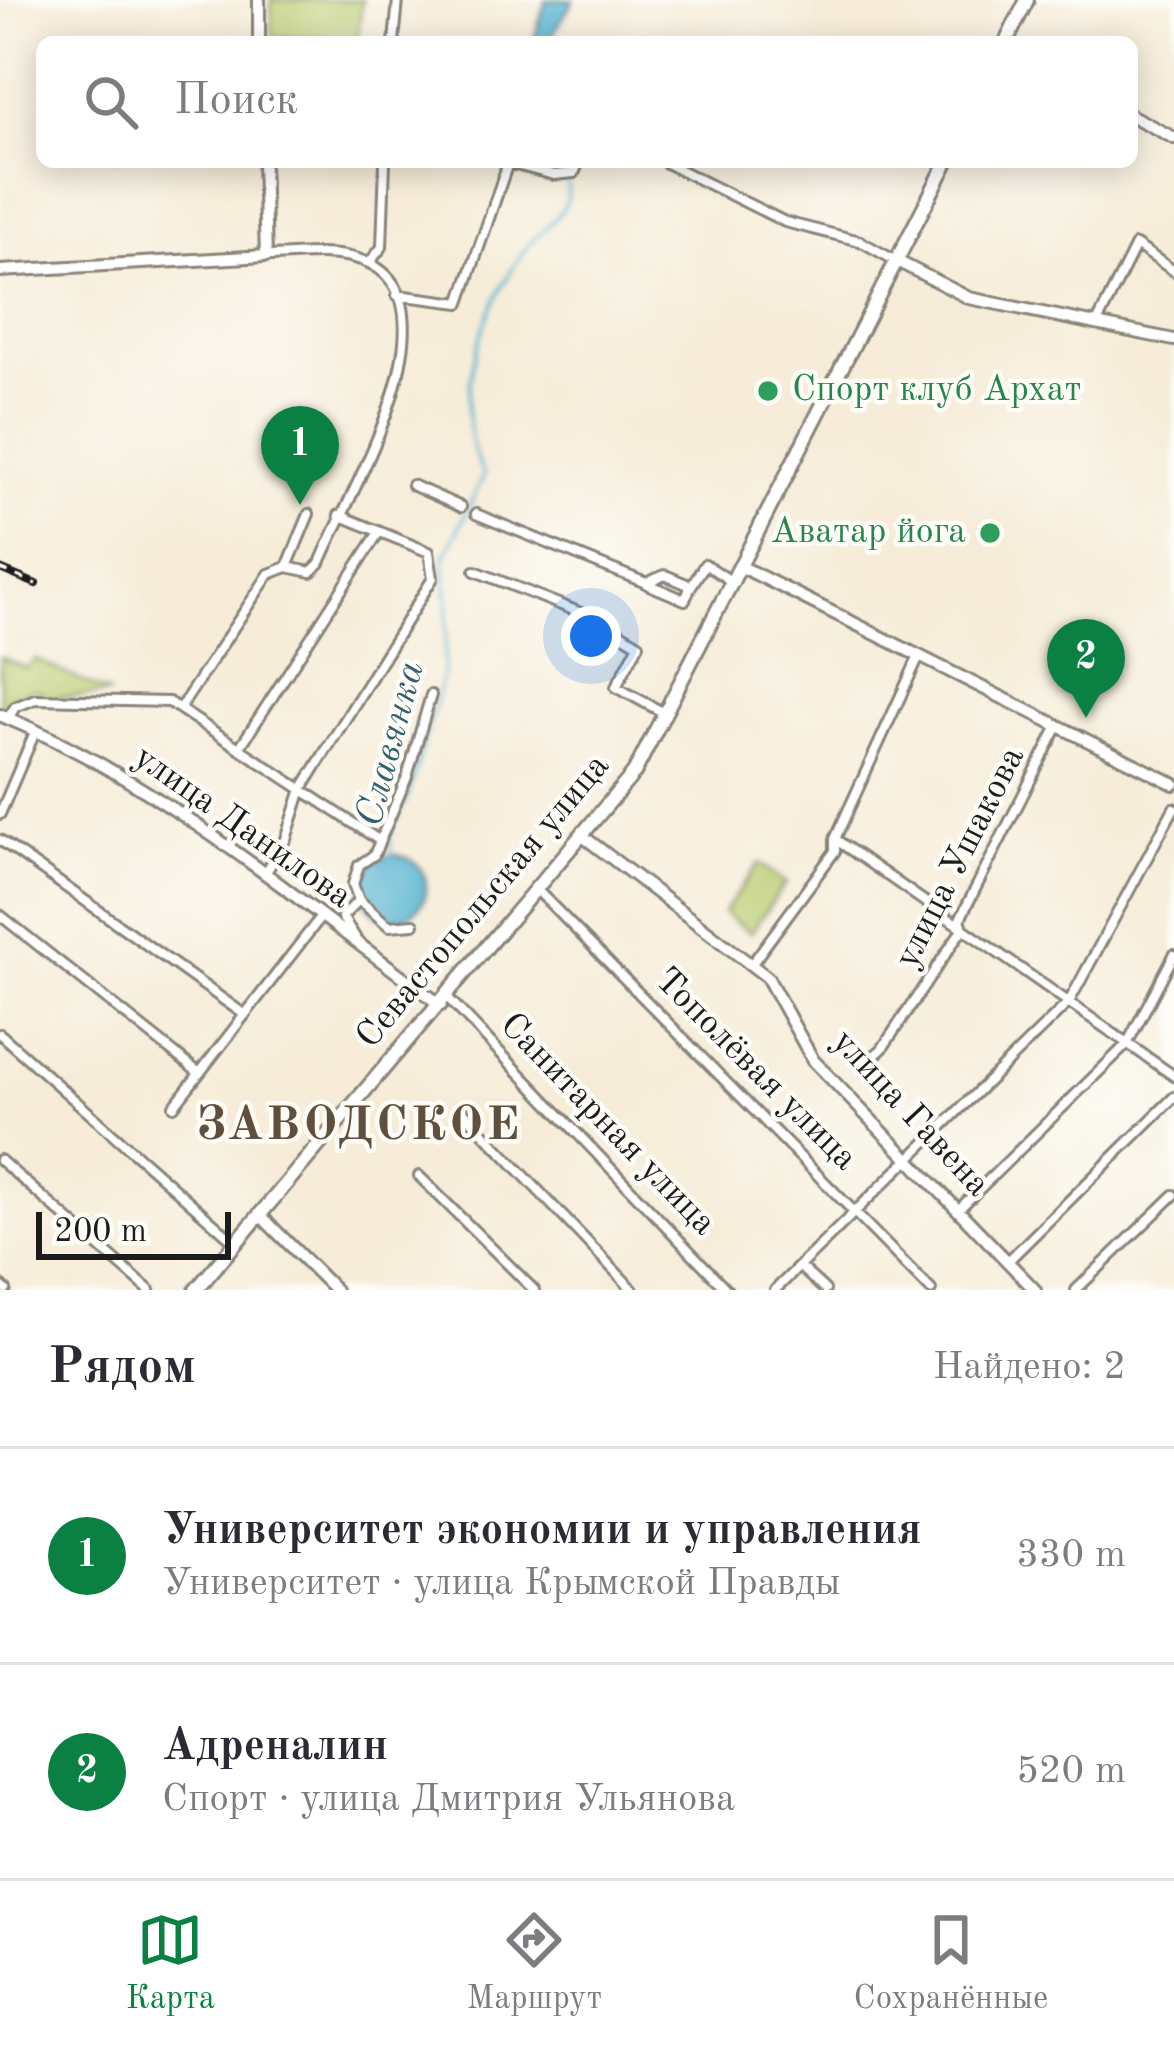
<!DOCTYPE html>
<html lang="ru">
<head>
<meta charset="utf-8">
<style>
  :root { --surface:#fff; --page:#f2f2f3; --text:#2b2b33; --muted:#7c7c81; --line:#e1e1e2; --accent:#0b8043 }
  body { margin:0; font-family:"Old Standard TT",serif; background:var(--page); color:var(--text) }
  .scale { position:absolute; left:36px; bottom:30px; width:195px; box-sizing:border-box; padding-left:12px; border:6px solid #1c1c1c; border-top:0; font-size:33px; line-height:42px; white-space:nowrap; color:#1c1c1c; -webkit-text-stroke:9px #fdfcf7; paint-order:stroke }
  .you { position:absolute; left:591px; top:636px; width:42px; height:42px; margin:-30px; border:9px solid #fff; border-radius:50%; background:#1a73e8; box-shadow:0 0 0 18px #1a73e833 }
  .badge { display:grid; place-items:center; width:78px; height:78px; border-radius:50%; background:var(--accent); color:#fff; font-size:39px; font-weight:700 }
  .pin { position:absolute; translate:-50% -99px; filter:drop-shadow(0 3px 6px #0008) }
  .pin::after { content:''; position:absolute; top:63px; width:42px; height:36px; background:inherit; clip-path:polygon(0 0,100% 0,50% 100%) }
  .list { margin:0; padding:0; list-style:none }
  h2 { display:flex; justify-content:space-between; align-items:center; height:156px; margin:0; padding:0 48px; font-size:51px }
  h2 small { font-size:39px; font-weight:400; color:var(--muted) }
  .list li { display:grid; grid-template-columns:78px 1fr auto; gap:36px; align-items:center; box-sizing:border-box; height:216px; padding:0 48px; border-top:3px solid var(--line) }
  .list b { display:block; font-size:45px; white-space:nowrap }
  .list p { margin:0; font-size:39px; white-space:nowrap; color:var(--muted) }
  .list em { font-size:39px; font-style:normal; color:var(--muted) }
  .icon { flex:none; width:66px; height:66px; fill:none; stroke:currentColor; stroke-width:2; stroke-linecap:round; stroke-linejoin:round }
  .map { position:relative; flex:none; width:1174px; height:1290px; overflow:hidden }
  .search { position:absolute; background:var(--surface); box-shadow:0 6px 30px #0003; left:36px; right:36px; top:36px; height:132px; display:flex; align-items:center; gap:30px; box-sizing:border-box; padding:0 42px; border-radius:18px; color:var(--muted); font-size:45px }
  .sheet { height:588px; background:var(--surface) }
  nav { display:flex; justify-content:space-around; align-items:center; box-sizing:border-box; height:168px; border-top:3px solid var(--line); background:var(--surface); font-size:33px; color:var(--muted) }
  nav a { display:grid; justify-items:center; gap:6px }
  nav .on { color:var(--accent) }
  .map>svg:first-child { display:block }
</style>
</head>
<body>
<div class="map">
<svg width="1174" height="1290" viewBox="0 0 1174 1290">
  <rect width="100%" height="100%" fill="#fdfcf7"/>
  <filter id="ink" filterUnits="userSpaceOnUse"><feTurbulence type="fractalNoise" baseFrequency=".00833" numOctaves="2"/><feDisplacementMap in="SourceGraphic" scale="24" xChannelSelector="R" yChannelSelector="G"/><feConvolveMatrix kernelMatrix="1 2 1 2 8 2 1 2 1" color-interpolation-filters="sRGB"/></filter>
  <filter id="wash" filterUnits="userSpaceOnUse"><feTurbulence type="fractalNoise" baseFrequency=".004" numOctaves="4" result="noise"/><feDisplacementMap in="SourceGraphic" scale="48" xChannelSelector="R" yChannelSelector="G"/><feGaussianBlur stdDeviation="2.7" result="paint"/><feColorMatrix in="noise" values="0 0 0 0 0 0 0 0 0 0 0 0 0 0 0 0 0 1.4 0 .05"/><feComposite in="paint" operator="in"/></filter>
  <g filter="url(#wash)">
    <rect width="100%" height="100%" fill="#f6ecd8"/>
    <path fill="#b9cb6e" stroke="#6a7445" stroke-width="3" d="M271,0H362L358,40L272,36Z
      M0,657L26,668L35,659L110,694L49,698L37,689L11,695L9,707L0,704Z
      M759,863L786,883L750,933L723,913Z"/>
    <path fill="#53b2d1" stroke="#386776" stroke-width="3" d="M546,0H574L548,42H533Z
      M362 887a32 32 0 1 1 64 0a32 32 0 1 1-64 0Z"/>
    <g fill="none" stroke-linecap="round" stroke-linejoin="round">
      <path stroke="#53b2d1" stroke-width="3" d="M392,859L390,835L410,792L443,675L448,604L444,559L484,475C446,407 483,306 527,247C545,224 576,212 566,178"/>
    </g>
  </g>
  <g filter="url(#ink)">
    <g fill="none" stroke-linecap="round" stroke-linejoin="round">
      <g stroke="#89847a" stroke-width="14">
        <path id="street" d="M394,42L398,0
          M664,162L785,222L860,241L896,261
          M266,256C295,256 331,250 358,259C472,293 345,500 320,563L311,572L287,567L309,514
          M369,263L382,247L385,162
          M397,295L460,303L508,163L554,175L574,173L579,162
          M1097,323L1136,245L1174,271
          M412,485L461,507
          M476,514L646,583L665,575L691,586L705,564L734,583
          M475,571L599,620L639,644L616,687L666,714
          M647,584L685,600L691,586
          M181,707L269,574L287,567
          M8,718L15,707L35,699L169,702L380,841
          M240,747L379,532
          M0,814L35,732
          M835,839L1174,1076
          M0,840L245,1015
          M265,874L286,839L302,789L433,578L429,552L339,515
          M538,891L931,1290
          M359,900L353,884L359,865L374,855L407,777L431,695
          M0,915L198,1072
          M355,937L342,917L359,900L389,926L414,924
          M751,965L835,851V839L919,656
          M448,998L727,1290
          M0,1034L236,1243
          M862,1066L882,1049L963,928L960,919L1058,726
          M174,1106L320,918
          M459,1107L633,1290
          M0,1160L149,1290
          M419,1176L534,1290
          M958,1210L1127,1044L1174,955
          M1008,1261L1174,1097
          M800,1267L825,1290
          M0,1285L6,1290
          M775,1290L1069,1002L1174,808
          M1076,1290L1174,1195"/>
      </g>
      <g stroke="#89847a" stroke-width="16">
        <path id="secondary" d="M259,0V42
          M1132,116L1174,138
          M897,261L969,298L1174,340
          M0,271L266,256L263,162
          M742,567L1174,784
          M0,715C161,781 301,904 441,1005
          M584,837L767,977L813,1060L1035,1290
          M260,1215L335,1290"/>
      </g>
      <g stroke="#89847a" stroke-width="18">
        <path id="primary" d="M1006,42L1027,0
          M196,1290L634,773L947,162"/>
      </g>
      <use href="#street" stroke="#fff" stroke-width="8"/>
      <use href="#secondary" stroke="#fff" stroke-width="10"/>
      <use href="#primary" stroke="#fff" stroke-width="12"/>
      <g stroke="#1c1c1c" stroke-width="8">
        <path id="rail" d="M0,569L36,584"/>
      </g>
      <use href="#rail" stroke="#fdfcf7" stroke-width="3" stroke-dasharray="9" stroke-linecap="butt"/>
    </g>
  </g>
  <g fill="#2e9e5b" stroke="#fdfcf7" stroke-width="4.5">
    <circle cx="768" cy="391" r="12"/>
    <circle cx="990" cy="533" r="12"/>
  </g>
  <g text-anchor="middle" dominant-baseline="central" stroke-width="9" stroke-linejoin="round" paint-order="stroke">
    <g font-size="36" fill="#27864d" stroke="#fdfcf7" text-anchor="start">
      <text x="792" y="391">Спорт клуб Архат</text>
      <text x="966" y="533" text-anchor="end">Аватар йога</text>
    </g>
    <g font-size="36" fill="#1c1c1c" stroke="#fdfcf7">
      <text transform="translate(242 828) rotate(35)">улица Данилова</text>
      <text transform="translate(961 858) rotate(-63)">улица Ушакова</text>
      <text transform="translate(484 902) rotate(-50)">Севастопольская улица</text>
      <text transform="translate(755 1070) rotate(45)">Тополёвая улица</text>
      <text transform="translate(910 1114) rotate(47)">улица Гавена</text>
      <text transform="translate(607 1125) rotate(46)">Санитарная улица</text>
    </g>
    <g font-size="39" font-style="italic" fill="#35606d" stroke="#fdfcf7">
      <text transform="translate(391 744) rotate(-75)">Славянка</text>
    </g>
    <g font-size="48" font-weight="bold" letter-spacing="3" fill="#614f3d" stroke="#fdfcf7">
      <text x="359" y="1126">ЗАВОДСКОЕ</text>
    </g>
  </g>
</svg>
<div class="scale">200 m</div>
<div class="you"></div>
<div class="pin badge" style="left:300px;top:505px">1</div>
<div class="pin badge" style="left:1086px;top:718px">2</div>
<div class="search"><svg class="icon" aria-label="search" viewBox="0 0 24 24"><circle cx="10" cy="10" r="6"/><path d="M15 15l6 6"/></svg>Поиск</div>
</div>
<section class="sheet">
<h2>Рядом<small>Найдено: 2</small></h2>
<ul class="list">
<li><span class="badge">1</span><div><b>Университет экономии и управления</b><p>Университет · улица Крымской Правды</p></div><em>330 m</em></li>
<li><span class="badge">2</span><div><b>Адреналин</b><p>Спорт · улица Дмитрия Ульянова</p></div><em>520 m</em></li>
</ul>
</section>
<nav>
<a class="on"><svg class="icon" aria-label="map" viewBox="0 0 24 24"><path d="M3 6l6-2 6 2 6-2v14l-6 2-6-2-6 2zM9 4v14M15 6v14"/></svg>Карта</a>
<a><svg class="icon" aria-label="directions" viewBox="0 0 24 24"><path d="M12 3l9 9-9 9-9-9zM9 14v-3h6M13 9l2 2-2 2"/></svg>Маршрут</a>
<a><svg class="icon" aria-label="saved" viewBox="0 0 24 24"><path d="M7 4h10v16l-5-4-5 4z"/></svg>Сохранённые</a>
</nav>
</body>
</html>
